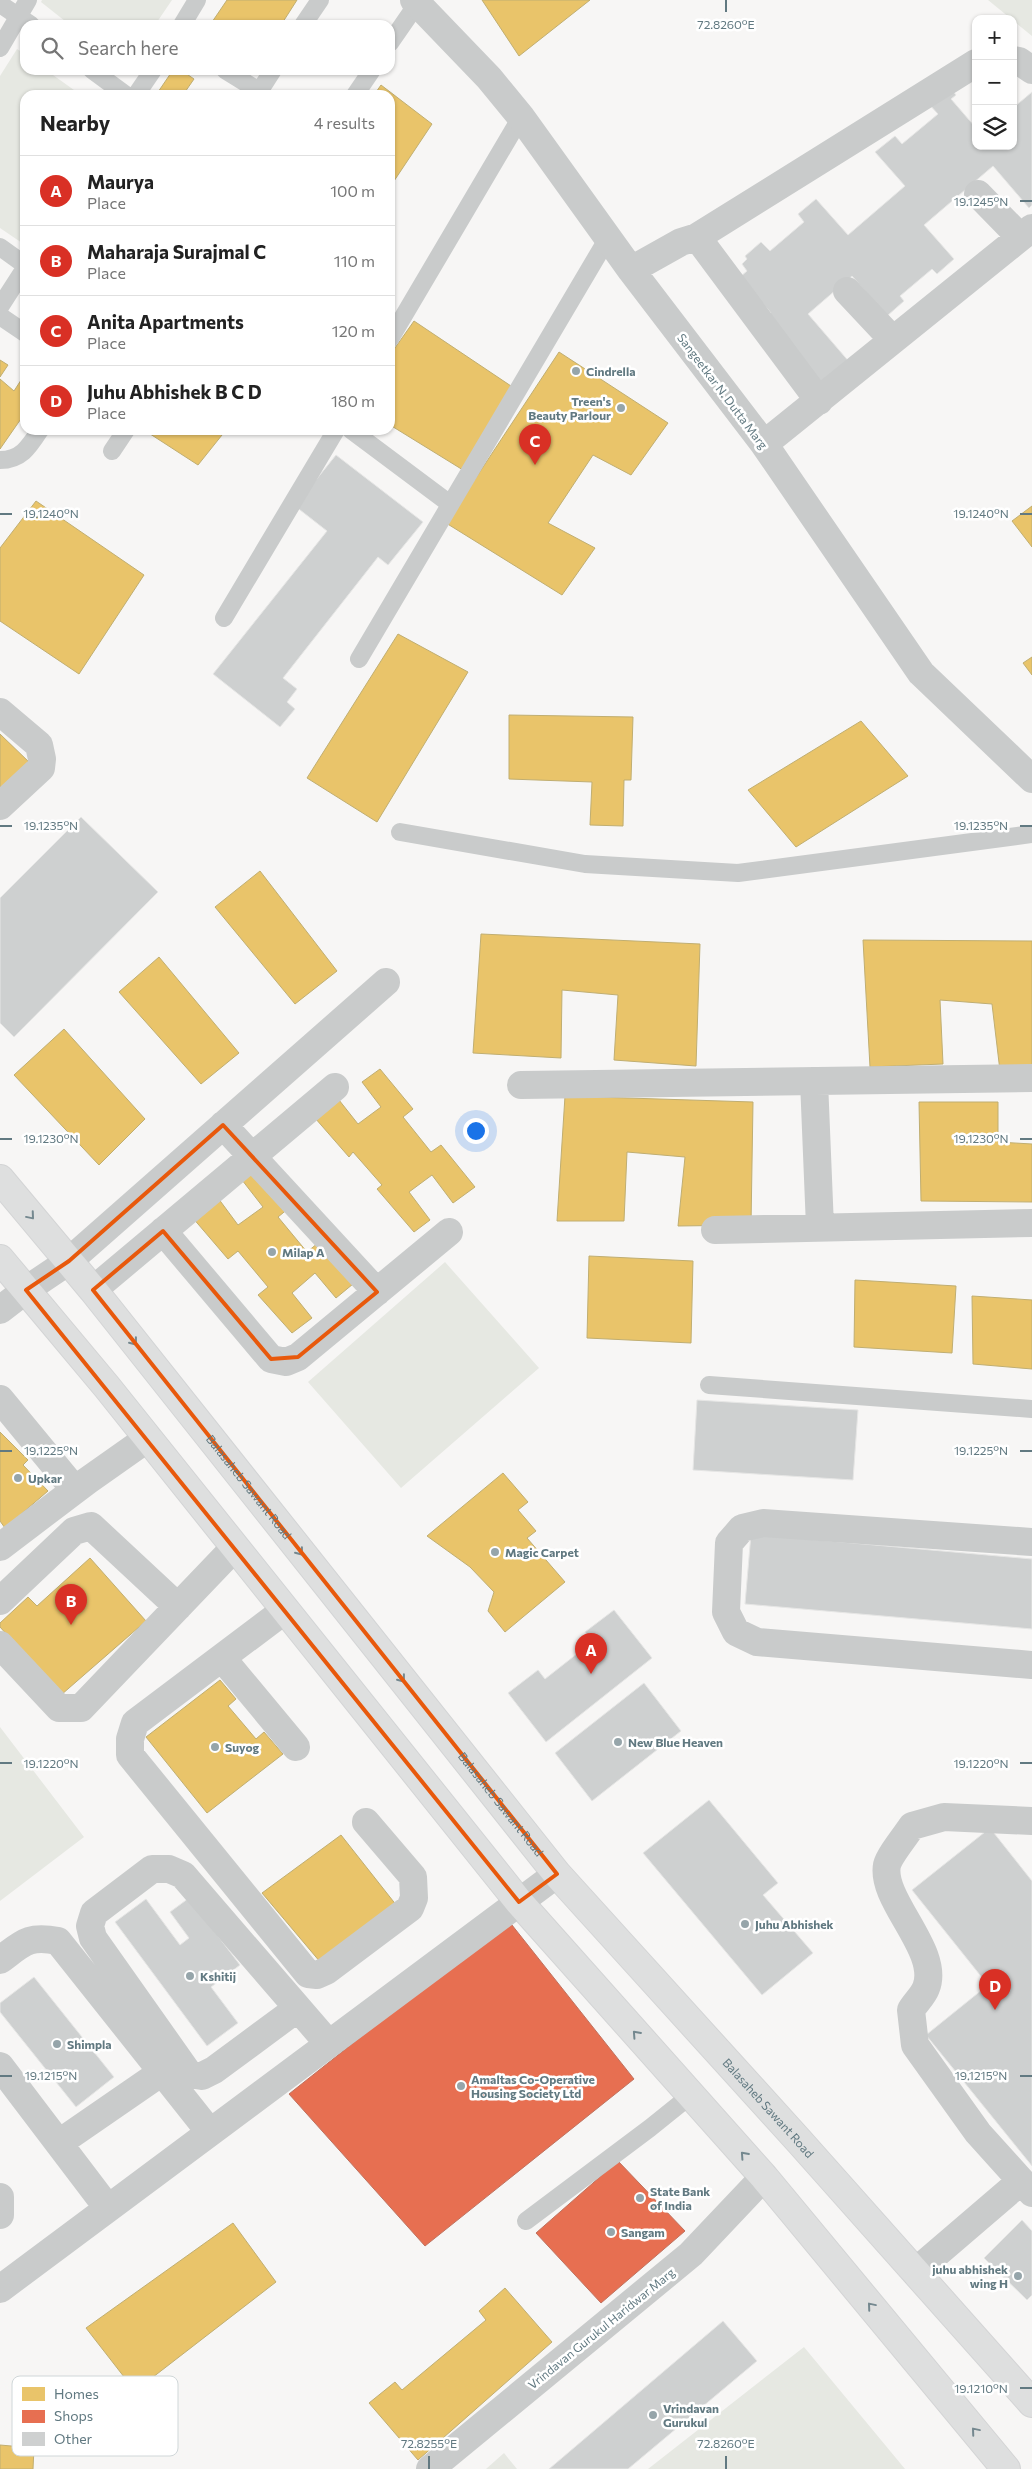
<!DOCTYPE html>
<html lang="en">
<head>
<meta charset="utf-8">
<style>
  :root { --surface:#fff; --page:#f6f6f6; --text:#222; --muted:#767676; --line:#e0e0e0; --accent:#d93025 }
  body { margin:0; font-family:Commissioner,sans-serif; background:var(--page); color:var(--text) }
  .controls { position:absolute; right:15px; top:15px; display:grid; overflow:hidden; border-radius:10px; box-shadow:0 1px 4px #0004 }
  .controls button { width:45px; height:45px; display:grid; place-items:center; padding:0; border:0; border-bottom:1px solid var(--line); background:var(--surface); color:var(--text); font:25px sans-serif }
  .you { position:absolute; left:475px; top:1130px; width:18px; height:18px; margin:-12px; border:4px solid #fff; border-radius:50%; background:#1a73e8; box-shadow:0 0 0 8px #1a73e833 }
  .badge { display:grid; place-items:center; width:32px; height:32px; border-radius:50%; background:var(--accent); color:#fff; font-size:16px; font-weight:700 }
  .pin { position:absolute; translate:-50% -41px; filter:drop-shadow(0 1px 2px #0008) }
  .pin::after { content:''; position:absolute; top:26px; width:18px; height:15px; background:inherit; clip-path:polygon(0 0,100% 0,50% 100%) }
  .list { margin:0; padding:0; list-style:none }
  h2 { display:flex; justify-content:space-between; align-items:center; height:65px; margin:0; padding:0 20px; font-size:21px }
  h2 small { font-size:16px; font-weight:400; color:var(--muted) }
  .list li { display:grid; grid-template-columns:32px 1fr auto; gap:15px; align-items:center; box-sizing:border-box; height:70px; padding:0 20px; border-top:1px solid var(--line) }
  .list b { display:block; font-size:19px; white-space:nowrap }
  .list p { margin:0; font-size:16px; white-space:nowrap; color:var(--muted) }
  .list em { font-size:16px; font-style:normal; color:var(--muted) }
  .icon { flex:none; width:28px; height:28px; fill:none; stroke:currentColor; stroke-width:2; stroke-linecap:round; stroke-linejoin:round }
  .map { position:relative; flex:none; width:1032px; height:2469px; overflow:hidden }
  .search { position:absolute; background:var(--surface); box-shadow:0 1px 4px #0004; left:20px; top:20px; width:375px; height:55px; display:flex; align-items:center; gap:12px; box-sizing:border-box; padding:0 18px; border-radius:15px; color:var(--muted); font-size:19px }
  .panel { position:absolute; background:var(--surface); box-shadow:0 1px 4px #0004; left:20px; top:90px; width:375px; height:345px; border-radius:15px }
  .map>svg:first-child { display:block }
</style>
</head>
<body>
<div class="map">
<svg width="1032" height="2469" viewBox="0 0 1032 2469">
  <rect width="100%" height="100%" fill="#f7f6f5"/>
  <path fill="#e6e8e2" d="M42,0H172L155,25H70L41,2Z
    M988,0H1032V36Z
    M17,49L25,54V70H46L81,95H25V245L0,228V76Z
    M445,1262L539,1368L401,1488L308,1382Z
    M0,1727L84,1837L0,1901Z
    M804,2347L905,2469H648Z
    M504,2453L517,2469H486Z"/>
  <path fill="#e9c46a" stroke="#c0ae71" d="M227,0H297L281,25H210Z
    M482,0H590L519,56Z
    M173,70H181L194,79L185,92L190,95H156Z
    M381,85L432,124L390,187V95H374Z
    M414,321L511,386L463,470L390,425V355Z
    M559,352L668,423L631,475L593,455L548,523L595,548L562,595L446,523Z
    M0,360L8,365L0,377Z
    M23,377L25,378V413L0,449V379L14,391Z
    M144,430H226L198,465Z
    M36,501L144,575L79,674L0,621V548Z
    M1032,506V547L1012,521Z
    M398,634L468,672L377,822L307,778Z
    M1032,657V675L1023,663Z
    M509,715L633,717L631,780H624L623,826L590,825L592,782L509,779Z
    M861,721L908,776L796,847L748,790Z
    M0,734L30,763L0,793Z
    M260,871L337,971L295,1004L215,907Z
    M481,934L700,944L696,1066L614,1060L618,995L562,990L561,1058L473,1053Z
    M863,940L1032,941V1070L1000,1071L992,1004L940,1000L943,1064L870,1067Z
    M159,957L239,1053L201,1084L119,992Z
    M64,1029L145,1119L99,1165L14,1075Z
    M380,1069L413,1109L403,1117L431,1152L441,1145L475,1187L453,1203L432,1175L409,1192L430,1220L414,1232L377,1189L382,1185L353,1152L349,1157L315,1118L339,1100L358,1124L381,1107L362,1082Z
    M565,1096L753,1102L751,1225L678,1226L685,1157L627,1152L624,1221H557Z
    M919,1102H998V1142L1032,1144V1202L921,1201Z
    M257,1169L289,1208L278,1217L307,1252L318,1243L353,1284L336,1298L315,1273L292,1293L312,1318L292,1333L258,1295L268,1287L238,1251L228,1259L192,1217L218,1198L238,1225L263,1207L242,1180Z
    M589,1256L693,1261L691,1343L587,1338Z
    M855,1280L956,1286L952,1353L854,1347Z
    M972,1296L1032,1300V1369L973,1364Z
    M0,1432L28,1460L23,1465L48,1491L5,1528L0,1521Z
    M503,1473L528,1502L518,1510L536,1531L527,1538L565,1582L505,1632L488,1611L494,1592L470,1567L427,1536Z
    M90,1558L146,1621L61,1695L0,1627V1623L28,1597L37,1606Z
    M220,1680L236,1699L228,1706L256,1739L264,1732L283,1754L207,1813L146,1737Z
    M341,1835L397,1906L321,1963L262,1893Z
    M233,2223L276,2282L135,2391L86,2328Z
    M505,2288L552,2342L418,2460L369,2403L395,2382L402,2390L486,2320L479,2311Z
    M0,2445L34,2448L33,2469H0Z"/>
  <path fill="#e76f51" stroke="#bf725f" d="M508,1920L634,2079L425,2246L289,2094Z
    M618,2161L685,2231L601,2303L536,2233Z"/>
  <path fill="#ced0d0" stroke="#e6e6e5" d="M949,86L956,95L951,99L976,128V146H1013V108L1032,92V205L1029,208L993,166L924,225L954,259L937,274L932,269L900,296L904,301L887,316L852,276L808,314L851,364L824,388L764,319L771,313L740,277L747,271L742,264L747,259L745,256L761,242L770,251L804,222L798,214L816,199L848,235L905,186L875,152L895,136L902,144L938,114L928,103Z
    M336,455L423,522L388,565L378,557L283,678L297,689L287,702L295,709L280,727L213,674L327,531L295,506Z
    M81,817L158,892L14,1037L0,1023V898Z
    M697,1400L858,1410L853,1480L693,1470Z
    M751,1534L1032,1559V1629L745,1604Z
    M614,1610L652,1658L546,1742L508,1693L538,1670L545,1679L592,1642L585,1632Z
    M644,1683L681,1731L592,1801L555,1753Z
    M709,1800L778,1883L763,1895L813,1953L762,1995L643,1853Z
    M990,1828L1032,1881V2166L926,2035L988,1985L912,1890Z
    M189,1898L240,1965L211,1987L238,2023L207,2046L115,1922L146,1899L180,1945L189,1938L170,1912Z
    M34,1977L114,2077L76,2107L0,2012V2003Z
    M1022,2220L1032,2231V2295L1027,2300L984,2258Z
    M723,2321L757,2361L628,2469H549Z"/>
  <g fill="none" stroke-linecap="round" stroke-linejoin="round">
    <g stroke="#d3d4d5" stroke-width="30">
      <g id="secondary">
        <path id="s1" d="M0,1179L93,1290L557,1874L799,2141L1032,2403"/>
        <path d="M0,1259L107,1387L519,1902L764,2177L1006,2469"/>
      </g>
    </g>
    <path stroke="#c9cbcb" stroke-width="18" d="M0,4L31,25
      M182,25L197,0
      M303,25L320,0
      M390,43L417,4
      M0,48L28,0
      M92,70L126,95
      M225,70L259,91
      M136,95L153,70
      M257,95L273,70
      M355,95L372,70
      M0,247L25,265
      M0,307L25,268
      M0,316L25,333
      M390,339L521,117
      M351,430L450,504
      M112,451L126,430
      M0,460C21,460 29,447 40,430
      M224,618L336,430
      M359,659L609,236
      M400,832L585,864L738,873L1032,834
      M709,1385L1032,1409
      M526,2221L650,2128L691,2095"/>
    <path stroke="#c9cbcb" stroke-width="28" d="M414,0L489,78L521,117L631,270L764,444L921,673L1032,779
      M1013,60L1019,61L1032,70
      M978,194L1020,237
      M697,237L819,401
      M631,270L681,242L697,237L976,63
      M847,291L892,339
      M764,444L1032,228
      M0,712L39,745L42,759L41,768L0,806
      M814,1081L820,1227
      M521,1085L1032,1078
      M223,1125L377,1292
      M715,1230L1032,1223
      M163,1231L271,1359L286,1362L298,1357L449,1232
      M93,1290L335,1087
      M0,1310L26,1290L69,1261L386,982
      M0,1399L75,1490
      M1032,1542L763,1523L742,1528L729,1543L726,1612L736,1632L757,1642L1032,1665
      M0,1547L87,1481L148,1438
      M0,1601L74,1531L91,1526L178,1607
      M285,1610L135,1723L130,1739V1755L308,1974L317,1975L326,1971L410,1908L414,1898L413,1877L366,1822
      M0,1645L59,1708H81L235,1547
      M222,1658L296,1747
      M1032,1821L944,1817L912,1826C906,1835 889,1856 887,1865C880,1900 941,1951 926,1988C923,1996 915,2003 911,2010L915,2045L978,2133L1032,2193
      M0,1960C23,1943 28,1935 58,1941L209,2131
      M298,2008L214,2070L202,2076L189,2074L93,1938L90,1926L94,1913L152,1869H169L183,1875L328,2043
      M0,2066L107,2207
      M59,2143L162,2072
      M0,2197V2215
      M915,2272L1020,2182
      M0,2289L557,1874
      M430,2469L691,2254L764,2177"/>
    <use href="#secondary" stroke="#dedfdf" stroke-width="28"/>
  </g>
  <defs><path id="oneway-chevron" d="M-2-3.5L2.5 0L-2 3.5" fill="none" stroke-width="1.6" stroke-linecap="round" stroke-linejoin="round" transform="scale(1.25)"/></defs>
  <g stroke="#74888f">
    <use href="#oneway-chevron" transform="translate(31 1216) rotate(50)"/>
    <use href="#oneway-chevron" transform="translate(134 1342) rotate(52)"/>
    <use href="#oneway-chevron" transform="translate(300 1552) rotate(52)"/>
    <use href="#oneway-chevron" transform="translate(402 1679) rotate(52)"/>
    <use href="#oneway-chevron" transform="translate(636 2034) rotate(-132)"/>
    <use href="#oneway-chevron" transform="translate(744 2155) rotate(-132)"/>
    <use href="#oneway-chevron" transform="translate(871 2306) rotate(-130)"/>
    <use href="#oneway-chevron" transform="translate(975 2431) rotate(-130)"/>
  </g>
  <path fill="none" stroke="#e8590c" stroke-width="4" stroke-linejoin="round" d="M223,1125L377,1292L298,1357L271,1359L163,1231L93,1290L557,1874L519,1902L26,1290L69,1261Z"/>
  <path fill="none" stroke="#617981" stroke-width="2" d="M726,0V12M1020,201H1032M0,514H12M1020,514H1032M0,826H12M1020,826H1032M0,1139H12M1020,1139H1032M0,1451H12M1020,1451H1032M0,1763H12M1020,1763H1032M0,2076H12M1020,2076H1032M1020,2388H1032M429,2456V2469M726,2456V2469"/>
  <g fill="#96a5aa" stroke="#fff" stroke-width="2">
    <circle cx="576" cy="371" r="5"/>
    <circle cx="621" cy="408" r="5"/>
    <circle cx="272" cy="1252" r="5"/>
    <circle cx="18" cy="1478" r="5"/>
    <circle cx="495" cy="1552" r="5"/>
    <circle cx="618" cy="1742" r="5"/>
    <circle cx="215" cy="1747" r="5"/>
    <circle cx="745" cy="1924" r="5"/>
    <circle cx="190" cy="1976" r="5"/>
    <circle cx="57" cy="2044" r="5"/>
    <circle cx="461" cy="2086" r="5"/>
    <circle cx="640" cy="2198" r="5"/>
    <circle cx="611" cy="2232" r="5"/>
    <circle cx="1018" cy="2276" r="5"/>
    <circle cx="653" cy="2415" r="5"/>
  </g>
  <g text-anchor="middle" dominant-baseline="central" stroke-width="5" stroke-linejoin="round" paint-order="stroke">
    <g font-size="12" font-weight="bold" fill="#617981" stroke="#fff" text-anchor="start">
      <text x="586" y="371">Cindrella</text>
      <text x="611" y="401" text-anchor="end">Treen's<tspan x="611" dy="14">Beauty Parlour</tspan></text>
      <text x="282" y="1252">Milap A</text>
      <text x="28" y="1478">Upkar</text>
      <text x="505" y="1552">Magic Carpet</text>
      <text x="628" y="1742">New Blue Heaven</text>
      <text x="225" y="1747">Suyog</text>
      <text x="755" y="1924">Juhu Abhishek</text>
      <text x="200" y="1976">Kshitij</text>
      <text x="67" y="2044">Shimpla</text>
      <text x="471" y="2079">Amaltas Co-Operative<tspan x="471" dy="14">Housing Society Ltd</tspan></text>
      <text x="650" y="2191">State Bank<tspan x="650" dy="14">of India</tspan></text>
      <text x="621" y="2232">Sangam</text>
      <text x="1008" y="2269" text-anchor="end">juhu abhishek<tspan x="1008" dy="14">wing H</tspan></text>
      <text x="663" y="2408">Vrindavan<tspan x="663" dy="14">Gurukul</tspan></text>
    </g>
    <g font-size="12" fill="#617981" stroke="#fff">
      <text transform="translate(723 391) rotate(53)">Sangeetkar N. Dutta Marg</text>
      <text stroke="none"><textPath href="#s1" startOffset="396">Balasaheb Sawant Road</textPath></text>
      <text stroke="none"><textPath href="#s1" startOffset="801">Balasaheb Sawant Road</textPath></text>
      <text stroke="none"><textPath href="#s1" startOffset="1206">Balasaheb Sawant Road</textPath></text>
      <text transform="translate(601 2328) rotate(-39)">Vrindavan Gurukul Haridwar Marg</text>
    </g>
  </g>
  <rect x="12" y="2376" width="166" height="80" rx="8" fill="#fff" stroke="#d0d7d9" stroke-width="1"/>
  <rect x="22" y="2387" width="23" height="14" fill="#e9c46a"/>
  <rect x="22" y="2410" width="23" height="13" fill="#e76f51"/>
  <rect x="22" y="2432" width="23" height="14" fill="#ced0d0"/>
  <g font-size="14" fill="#617981">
    <text x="54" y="2399">Homes</text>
    <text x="54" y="2421">Shops</text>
    <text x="54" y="2444">Other</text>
  </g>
  <g font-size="12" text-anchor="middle" fill="#617981" stroke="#fff" stroke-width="5" stroke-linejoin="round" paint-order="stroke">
    <text x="726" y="29">72.8260°E</text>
    <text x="981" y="206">19.1245°N</text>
    <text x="51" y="518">19.1240°N</text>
    <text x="981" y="518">19.1240°N</text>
    <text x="51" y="830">19.1235°N</text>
    <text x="981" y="830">19.1235°N</text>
    <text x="51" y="1143">19.1230°N</text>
    <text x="981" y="1143">19.1230°N</text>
    <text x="51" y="1455">19.1225°N</text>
    <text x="981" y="1455">19.1225°N</text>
    <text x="51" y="1768">19.1220°N</text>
    <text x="981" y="1768">19.1220°N</text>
    <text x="51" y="2080">19.1215°N</text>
    <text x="981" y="2080">19.1215°N</text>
    <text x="981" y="2393">19.1210°N</text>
    <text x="429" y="2448">72.8255°E</text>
    <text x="726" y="2448">72.8260°E</text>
  </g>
</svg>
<div class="controls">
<button>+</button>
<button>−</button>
<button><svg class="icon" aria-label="layers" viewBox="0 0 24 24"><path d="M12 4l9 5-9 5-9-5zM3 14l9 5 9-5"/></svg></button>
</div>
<div class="you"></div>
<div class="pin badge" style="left:591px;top:1674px">A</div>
<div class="pin badge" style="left:71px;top:1625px">B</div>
<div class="pin badge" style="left:535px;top:465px">C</div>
<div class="pin badge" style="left:995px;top:2010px">D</div>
<div class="search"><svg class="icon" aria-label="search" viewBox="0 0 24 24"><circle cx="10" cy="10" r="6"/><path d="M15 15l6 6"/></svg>Search here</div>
<section class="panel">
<h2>Nearby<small>4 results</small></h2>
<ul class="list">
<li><span class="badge">A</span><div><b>Maurya</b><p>Place</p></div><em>100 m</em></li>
<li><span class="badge">B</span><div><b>Maharaja Surajmal C</b><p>Place</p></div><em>110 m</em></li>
<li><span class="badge">C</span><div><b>Anita Apartments</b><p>Place</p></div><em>120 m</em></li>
<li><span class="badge">D</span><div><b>Juhu Abhishek B C D</b><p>Place</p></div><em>180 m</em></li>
</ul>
</section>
</div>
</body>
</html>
